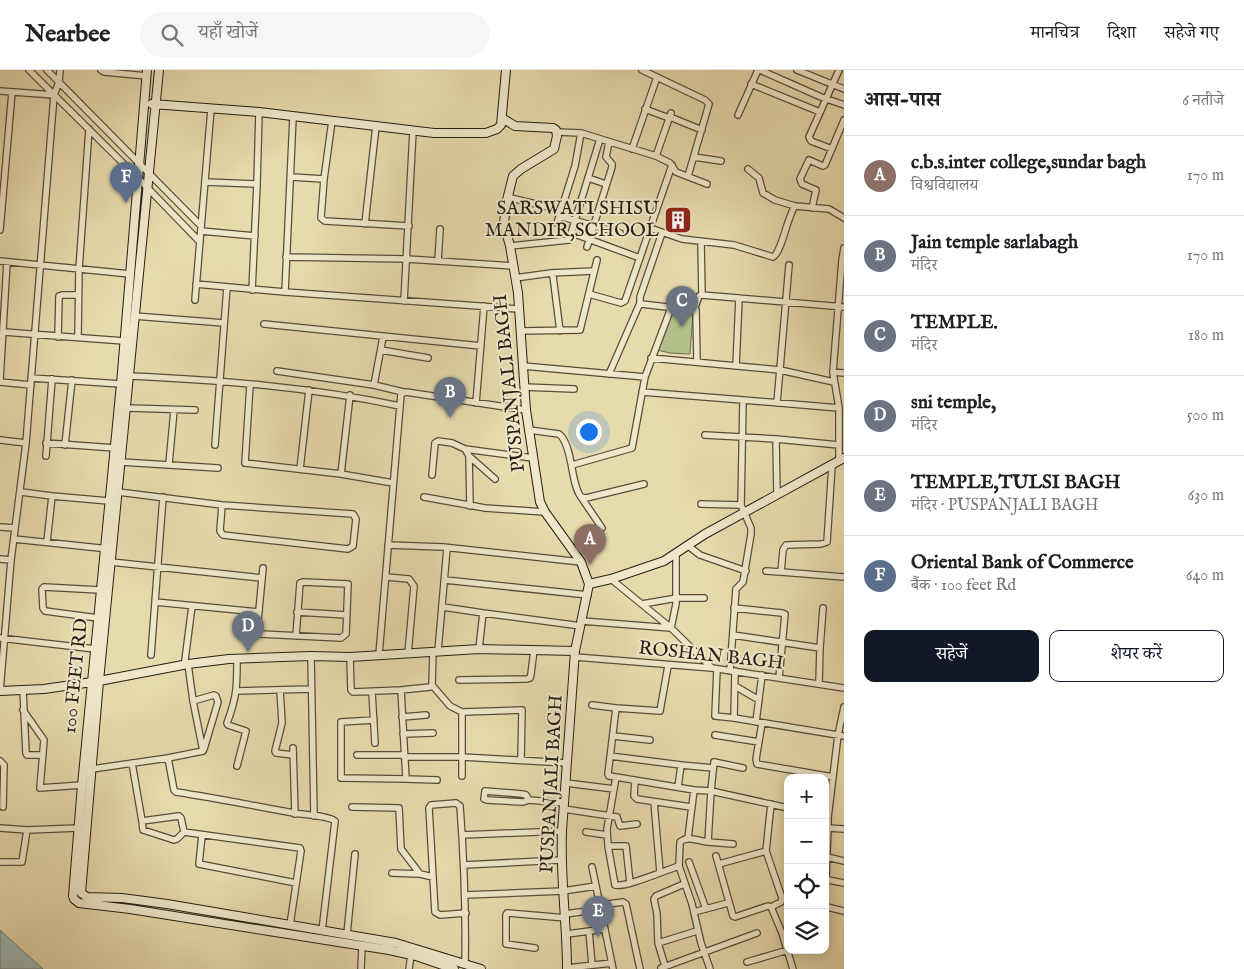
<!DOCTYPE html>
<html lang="hi">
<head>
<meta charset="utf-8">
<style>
  :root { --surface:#fff; --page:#f6f6f6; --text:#202124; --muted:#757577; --line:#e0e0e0; --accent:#111827 }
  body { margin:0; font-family:"IM FELL English","Noto Serif Devanagari",serif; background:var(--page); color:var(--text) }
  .controls { position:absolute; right:15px; bottom:15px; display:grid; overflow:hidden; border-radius:10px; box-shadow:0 2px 12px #0003 }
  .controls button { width:45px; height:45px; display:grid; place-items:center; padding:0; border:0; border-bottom:1px solid var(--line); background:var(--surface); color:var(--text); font:25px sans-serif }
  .you { position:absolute; left:588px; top:361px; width:18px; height:18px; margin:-12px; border:4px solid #fff; border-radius:50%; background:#1a73e8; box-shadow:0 0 0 8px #1a73e833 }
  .badge { display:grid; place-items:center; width:32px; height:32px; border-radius:50%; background:var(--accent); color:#fff; font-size:16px; font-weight:700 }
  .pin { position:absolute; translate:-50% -41px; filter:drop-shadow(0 1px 2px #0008) }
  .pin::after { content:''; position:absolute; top:26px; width:18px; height:15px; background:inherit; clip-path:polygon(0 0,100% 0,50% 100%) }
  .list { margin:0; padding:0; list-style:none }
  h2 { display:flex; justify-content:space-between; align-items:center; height:65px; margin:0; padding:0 20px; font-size:21px }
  h2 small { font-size:16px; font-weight:400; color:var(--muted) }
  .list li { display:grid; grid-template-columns:32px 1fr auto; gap:15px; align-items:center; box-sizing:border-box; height:80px; padding:0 20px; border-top:1px solid var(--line) }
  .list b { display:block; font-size:19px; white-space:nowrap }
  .list p { margin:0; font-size:16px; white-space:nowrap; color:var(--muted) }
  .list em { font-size:16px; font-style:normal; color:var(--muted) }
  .actions { display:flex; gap:10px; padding:15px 20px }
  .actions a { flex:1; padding:11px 0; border:1px solid var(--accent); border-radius:10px; text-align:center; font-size:18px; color:var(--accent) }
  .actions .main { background:var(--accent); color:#fff }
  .icon { flex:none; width:28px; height:28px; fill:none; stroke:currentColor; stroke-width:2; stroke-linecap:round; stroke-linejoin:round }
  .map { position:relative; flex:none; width:844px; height:899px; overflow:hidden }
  header { display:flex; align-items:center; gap:30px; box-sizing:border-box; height:70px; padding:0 25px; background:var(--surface); border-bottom:1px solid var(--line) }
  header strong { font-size:24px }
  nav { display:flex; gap:28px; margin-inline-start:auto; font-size:18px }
  .search { width:350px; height:45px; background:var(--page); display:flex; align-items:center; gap:12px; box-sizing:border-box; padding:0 18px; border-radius:28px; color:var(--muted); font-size:19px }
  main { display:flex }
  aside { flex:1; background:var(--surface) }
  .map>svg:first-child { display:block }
</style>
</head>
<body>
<header>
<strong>Nearbee</strong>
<div class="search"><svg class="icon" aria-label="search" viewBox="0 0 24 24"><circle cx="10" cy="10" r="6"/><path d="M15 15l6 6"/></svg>यहाँ खोजें</div>
<nav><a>मानचित्र</a><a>दिशा</a><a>सहेजे गए</a></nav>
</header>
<main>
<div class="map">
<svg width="844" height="899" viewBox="0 0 844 899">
  <rect width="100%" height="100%" fill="#e7daad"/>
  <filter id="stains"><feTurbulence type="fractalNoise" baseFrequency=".004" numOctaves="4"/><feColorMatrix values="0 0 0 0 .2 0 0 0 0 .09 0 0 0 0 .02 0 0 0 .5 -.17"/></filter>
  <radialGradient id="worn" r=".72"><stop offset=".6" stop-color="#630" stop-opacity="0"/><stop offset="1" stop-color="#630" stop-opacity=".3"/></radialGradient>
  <path fill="#b3c08b" stroke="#6d6f4f" d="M673,241L693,243L690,284L670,283L657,280Z"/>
  <path fill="#9bb8b5" stroke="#6d7a74" d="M0,860L43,899H0Z"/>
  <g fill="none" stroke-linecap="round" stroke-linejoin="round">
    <g stroke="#574d3a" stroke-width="8">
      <path id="street" d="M29,0L139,109L200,172
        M47,0L201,156
        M101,0L104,2L147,6
        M642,0L705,30L709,34L688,106
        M760,0L821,27L844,35
        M797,0L844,19
        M751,14L820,42
        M0,21L54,25
        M645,39L669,48
        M738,45L758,0
        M670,47L702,60
        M332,51L324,109L321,148L325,151L409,156
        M557,62L581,63L656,86L670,93L676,102L707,114
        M632,79L657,7
        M832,79L811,71L809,67L839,0
        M656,86L671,43
        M694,87L721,91
        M748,99L759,108L763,123L775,130L795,136
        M291,107L324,109
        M588,108L606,114
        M205,112L257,114
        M507,127L561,140
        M812,138L816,120L802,114L800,109L809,90L823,96L825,95L844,50
        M559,146L620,163
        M557,153L575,96L581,63
        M365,154L376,56
        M650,158L682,169L734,175L773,187C782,182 787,147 795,136L829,139L844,148
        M0,160L12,22
        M201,161L255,166
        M572,163L640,188
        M662,163L640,227V233L641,234L694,240L699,226L702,225L844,237
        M701,172L702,225
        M510,176L569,170L600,69
        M587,177L612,97V94L606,87L609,72
        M286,187L407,189L513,196
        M0,191L130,204
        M438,191L440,159
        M551,203L594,201
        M515,208L551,203L553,206L560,261
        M196,214L285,222L519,239
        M252,220L257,114L259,42
        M285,222L293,47
        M589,224L621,233L625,231L672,95
        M195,230L211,39
        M404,231L413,61
        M696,240L697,292
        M134,246L224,253
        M264,254L481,276
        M520,261L580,260L597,190
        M4,262L124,271
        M58,267L59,226L62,225H78
        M78,267L79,199L89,59
        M381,280L428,288
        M651,288L780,300L834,312
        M523,296L645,307
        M736,296L739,228
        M277,301L374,315L403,322
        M833,302L844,303
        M609,304L640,233
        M129,306C219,310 311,317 400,336
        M31,308L121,314
        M0,310L7,192
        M0,312L31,315
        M250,315L245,393L341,404L393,413
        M374,315L383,267
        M524,317L574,319
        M642,322L743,330
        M476,333L484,236
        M777,333L789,195
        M126,338L195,340
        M529,360L559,364L562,367C573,382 571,414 581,427L586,428L644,414
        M705,365L776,369L839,375
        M776,369L777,425
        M0,370L26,373
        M46,373L115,378
        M65,375L72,310
        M215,375L227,217
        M465,379L533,388
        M46,386L52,309
        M469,386L470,436
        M839,391V338L833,302L842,190L844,178
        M121,392L218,398
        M169,394L174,340
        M572,395L632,378L645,307L671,238
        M832,396L827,472L821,474L786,475L783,480L781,502L844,507
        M300,399L309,320
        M341,404L350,325
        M432,405L435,373L438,371L452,373L465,379L469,386L495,409
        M21,422L52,426L47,472
        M118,422L222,435L353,444L356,449L353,476L348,479L223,465L220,461L222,435
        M52,426L109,431
        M424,427L485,438L545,442
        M581,427L602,458
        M701,434L741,435
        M0,457L15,458
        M14,469L109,479
        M388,475L443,477L581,492
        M687,475L700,485L746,501
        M0,489L11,490
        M111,492L262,508
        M263,498L257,561L260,564L341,568L346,564L348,514L303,512L300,513L296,566
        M766,501L781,502
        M386,507L409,509L414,516L408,584
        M611,509L671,558L676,534V484
        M445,510L588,525
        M155,532L259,542
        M642,534L677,528H704
        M443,537L483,543
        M734,538L782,543L785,544L779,608
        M297,542L347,545
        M98,548L45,541L43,538L42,519L44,517L100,520
        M582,551L671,558L712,598
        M733,565L820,578L819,613
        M0,568L95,579
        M820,578L823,538
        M479,579L483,543L581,556
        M438,581L447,478
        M151,585L163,427
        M379,585L401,324L406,322L526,340
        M311,586L314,746
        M350,587L351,620L353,622L401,620L406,709L437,710
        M575,587L712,598L844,618
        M237,589C237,616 237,627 227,653L228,655L246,661L237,696
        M185,590L192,536
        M188,594L193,631L203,681
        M717,599L715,646L734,648L735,601
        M730,601L736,519L743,512L751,464V458L741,435L743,330L839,338
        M459,610L527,609L530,608L531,604L534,580
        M432,615L450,636L462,642
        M735,616L759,630
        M23,620L26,683L27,685H43
        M280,620L282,653L275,681L276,683L293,685
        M401,620L430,617L432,615L433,581
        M0,621L11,490L26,373L54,25L59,12L60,0
        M237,621L311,619
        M372,622L375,673
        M193,631L214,625L216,626L218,632L204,679
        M592,635L616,638L608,704L609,706L616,707L607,759L608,776L615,815C625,818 666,800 679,796L680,772C688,765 698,771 708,772L711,721L694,720L688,768
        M844,637L838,665L828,748V758L844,759
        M616,638L660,641L668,596
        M23,640L44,670L40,718L82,715
        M402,647L426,645
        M734,648L844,666
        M374,650L341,652V708L406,709
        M756,652L762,605
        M762,653L756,689L757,694L833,707
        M403,664L433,663
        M715,665L759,672
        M613,666L650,670
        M293,678L295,744
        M357,685H404
        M610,686L681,695L678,717
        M404,687H462V706
        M168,688L174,720L176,722C216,728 255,736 294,743C304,745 327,745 335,751L322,861
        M521,690L522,640L462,642V687L567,693
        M0,691L4,695L3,737
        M132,693L142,751L179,746L181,748L184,762L177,769L174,770L143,760L142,751
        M681,695L713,698
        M743,698L714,692L711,721L788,738
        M92,699L168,688L203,681
        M616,707L694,720
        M635,710L634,726L637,729L691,737
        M566,713L614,719
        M529,730L526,725L522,724L485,721L484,729L487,730L523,732L529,730L564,733
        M654,732L660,802
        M352,737L399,738L401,779L420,804L433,807
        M564,739L617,747L620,756L637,754
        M0,758L27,760L78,758
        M828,758L826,807L828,810L844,813
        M184,762L300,778L301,781L290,855
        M586,762L607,765
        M202,765L199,794L296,813
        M462,765L562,761
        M708,772L733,774
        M608,776H626L630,813
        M766,781L782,828L781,832L771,837
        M716,786L733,846L735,847L768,836L771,837L782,863L793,899
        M827,787L844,791
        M0,792H22L27,760
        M689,792L706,839
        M719,794L766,781L771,734
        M464,795L561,790
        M679,796L692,834L701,873L710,899
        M392,803L420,804
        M596,816L613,899
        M466,825L563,821L596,816L592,797
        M601,835L623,832L626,834L640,899
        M827,837L844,841
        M694,842L728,833
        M565,844L602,839
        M589,861L592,895
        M347,864L355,784
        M567,864L605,859
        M658,873L697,861
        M535,878L506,874V845L507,843L566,848
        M747,892L788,880
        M465,894C466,841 464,789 460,736L456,733L431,735L429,738L435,842L440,845L466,843
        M665,896L658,873L657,844L654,829L656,826L684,814
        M567,898L612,893
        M661,898L757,863
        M361,899L362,876
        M409,899L411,885"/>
    </g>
    <g stroke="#271e13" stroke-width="10">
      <path id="secondary" d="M147,0L121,314L82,715L73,826L74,829L79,833L130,839L389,880L416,886L454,899
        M159,0L99,611L81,823L87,827L122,828L167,834L396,873L481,899
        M152,34L259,42L434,63H486L497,59L501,55L506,0
        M502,48L515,56L553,58L556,60L557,66L554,79L521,99L513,106L506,134L504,154L510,176L518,223L526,340L540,432L545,442L581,492L589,514L575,581L562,761C560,807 567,853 567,899
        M589,514L611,509L664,491L705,464L844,388
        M0,621L44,619L99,611L188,594L229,589L311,586L350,587L479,579L575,581"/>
    </g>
    <use href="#street" stroke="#efe7ca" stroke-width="5.5"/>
    <use href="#secondary" stroke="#efe7ca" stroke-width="8"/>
  </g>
  <defs>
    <g id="building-square" transform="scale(1.4375)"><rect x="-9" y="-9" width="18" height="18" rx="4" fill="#8f2418" stroke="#efe7ca"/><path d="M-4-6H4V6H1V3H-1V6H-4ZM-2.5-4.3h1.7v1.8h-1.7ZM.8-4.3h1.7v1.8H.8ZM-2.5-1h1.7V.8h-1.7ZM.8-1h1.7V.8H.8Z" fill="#fff"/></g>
  </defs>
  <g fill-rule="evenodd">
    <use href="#building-square" x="678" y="150"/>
  </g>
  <g text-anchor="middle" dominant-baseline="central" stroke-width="4" stroke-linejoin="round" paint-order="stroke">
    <g font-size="19" fill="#271e13" stroke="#efe7ca" text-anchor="end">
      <text x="659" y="139">SARSWATI SHISU<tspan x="659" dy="22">MANDIR,SCHOOL</tspan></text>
    </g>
    <g font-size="19" fill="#271e13" stroke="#efe7ca">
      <text transform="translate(510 313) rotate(-96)">PUSPANJALI BAGH</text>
      <text transform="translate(711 586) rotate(6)">ROSHAN BAGH</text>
      <text transform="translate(76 606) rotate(-84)">100 FEET RD</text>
      <text transform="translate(552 714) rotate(-87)">PUSPANJALI BAGH</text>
    </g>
  </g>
  <rect width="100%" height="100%" filter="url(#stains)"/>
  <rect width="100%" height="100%" fill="url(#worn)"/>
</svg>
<div class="controls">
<button>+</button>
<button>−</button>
<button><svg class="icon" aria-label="locate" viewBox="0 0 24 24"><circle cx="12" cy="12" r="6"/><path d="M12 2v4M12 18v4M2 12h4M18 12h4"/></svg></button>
<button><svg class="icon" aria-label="layers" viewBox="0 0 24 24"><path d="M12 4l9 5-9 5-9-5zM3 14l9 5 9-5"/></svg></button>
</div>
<div class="you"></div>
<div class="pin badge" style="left:590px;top:495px;background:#8d6e63">A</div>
<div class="pin badge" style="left:450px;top:348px;background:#6b7280">B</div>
<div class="pin badge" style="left:682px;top:257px;background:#6b7280">C</div>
<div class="pin badge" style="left:248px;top:582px;background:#6b7280">D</div>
<div class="pin badge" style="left:598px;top:867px;background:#6b7280">E</div>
<div class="pin badge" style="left:126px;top:133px;background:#5c6f8a">F</div>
</div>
<aside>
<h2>आस-पास<small>6 नतीजे</small></h2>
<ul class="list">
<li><span class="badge" style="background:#8d6e63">A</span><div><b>c.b.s.inter college,sundar bagh</b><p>विश्वविद्यालय</p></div><em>170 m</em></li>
<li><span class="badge" style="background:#6b7280">B</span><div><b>Jain temple sarlabagh</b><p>मंदिर</p></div><em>170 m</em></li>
<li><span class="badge" style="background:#6b7280">C</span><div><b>TEMPLE.</b><p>मंदिर</p></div><em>180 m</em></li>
<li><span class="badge" style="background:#6b7280">D</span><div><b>sni temple,</b><p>मंदिर</p></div><em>500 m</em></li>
<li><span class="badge" style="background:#6b7280">E</span><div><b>TEMPLE,TULSI BAGH</b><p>मंदिर · PUSPANJALI BAGH</p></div><em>630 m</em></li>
<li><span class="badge" style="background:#5c6f8a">F</span><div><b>Oriental Bank of Commerce</b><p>बैंक · 100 feet Rd</p></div><em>640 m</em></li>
</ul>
<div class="actions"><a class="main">सहेजें</a><a>शेयर करें</a></div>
</aside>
</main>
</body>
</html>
